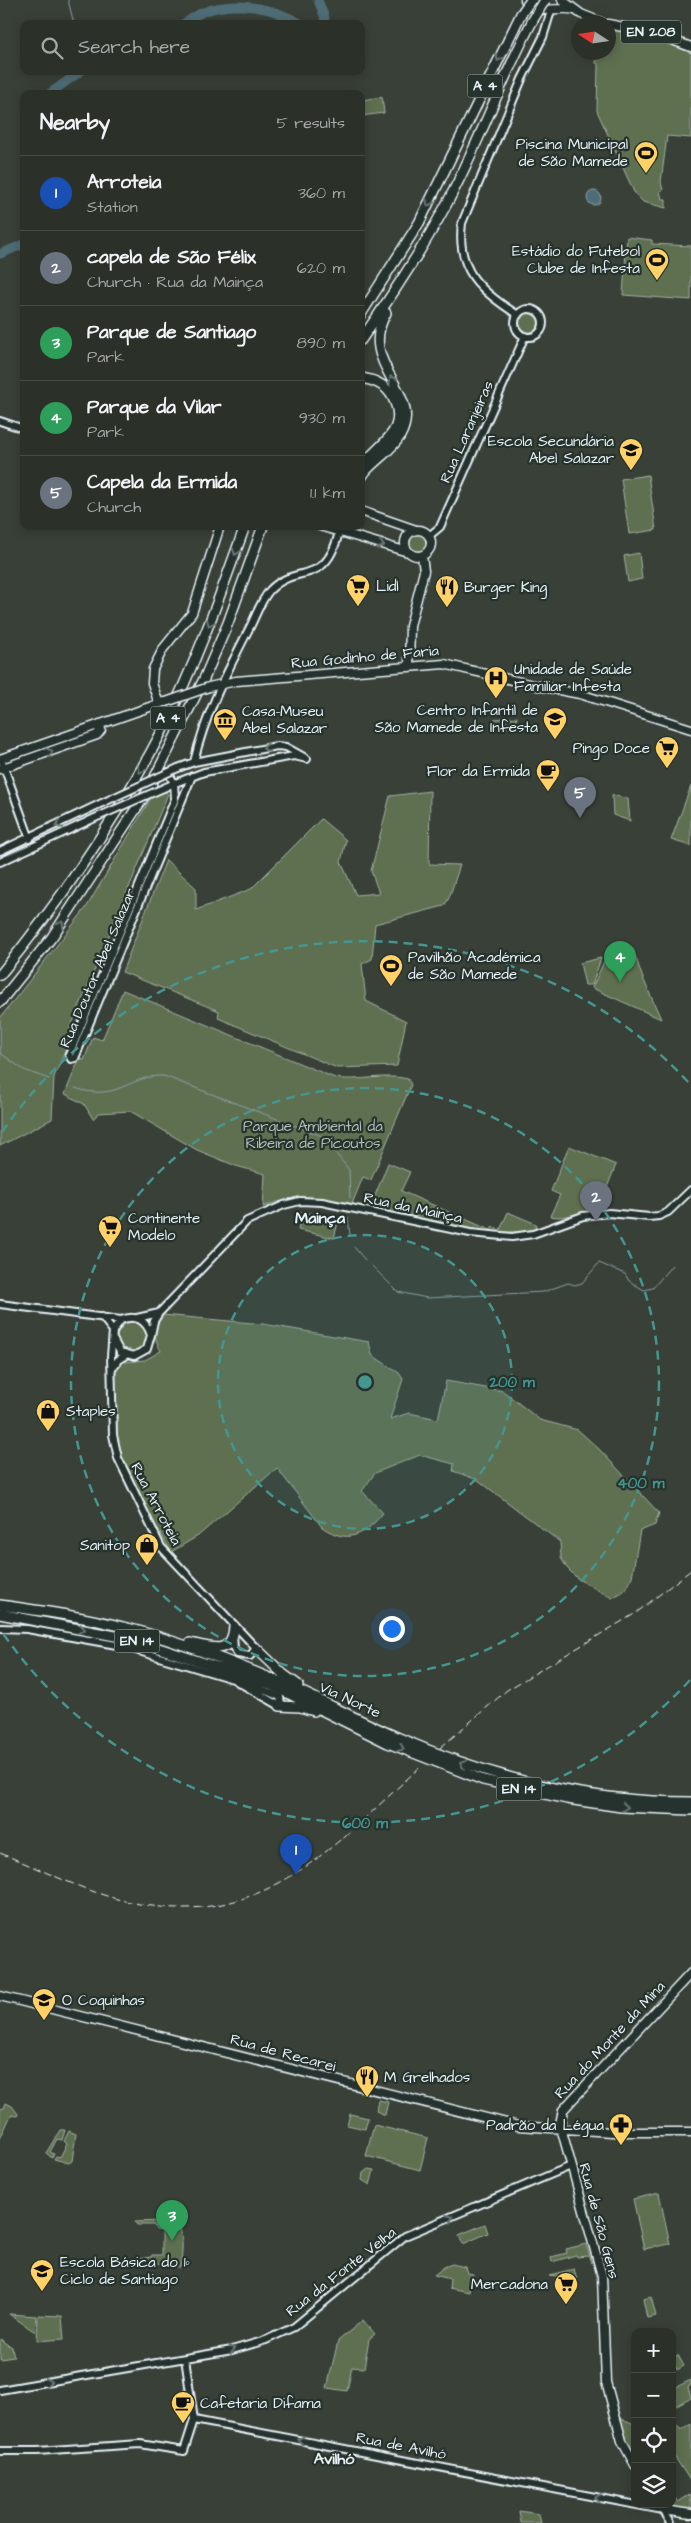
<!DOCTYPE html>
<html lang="en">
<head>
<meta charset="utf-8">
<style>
  :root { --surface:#2b3029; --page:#333831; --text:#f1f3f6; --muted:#a6a9a8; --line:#474b46; --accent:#ffd166 }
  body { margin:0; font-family:"Architects Daughter",sans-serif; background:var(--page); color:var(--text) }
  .controls { position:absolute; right:15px; bottom:15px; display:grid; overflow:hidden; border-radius:10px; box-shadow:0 2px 12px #0003 }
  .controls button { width:45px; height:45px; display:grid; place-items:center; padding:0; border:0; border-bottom:1px solid var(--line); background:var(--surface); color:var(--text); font:25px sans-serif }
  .compass { position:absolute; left:571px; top:15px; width:45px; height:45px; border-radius:50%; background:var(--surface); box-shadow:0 2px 12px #0003; rotate:282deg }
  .you { position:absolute; left:391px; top:1628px; width:18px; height:18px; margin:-12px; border:4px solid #fff; border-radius:50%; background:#1a73e8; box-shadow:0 0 0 8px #1a73e833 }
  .badge { display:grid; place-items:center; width:32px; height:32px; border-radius:50%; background:var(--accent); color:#fff; font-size:16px; font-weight:700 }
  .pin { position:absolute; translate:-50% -41px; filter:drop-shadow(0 1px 2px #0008) }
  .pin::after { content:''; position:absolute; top:26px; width:18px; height:15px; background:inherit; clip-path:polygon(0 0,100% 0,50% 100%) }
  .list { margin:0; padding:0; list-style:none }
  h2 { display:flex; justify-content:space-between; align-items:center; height:65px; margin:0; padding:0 20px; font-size:21px }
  h2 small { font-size:16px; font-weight:400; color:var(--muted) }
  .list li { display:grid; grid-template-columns:32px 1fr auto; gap:15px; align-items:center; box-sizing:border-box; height:75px; padding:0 20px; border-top:1px solid var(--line) }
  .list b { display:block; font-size:19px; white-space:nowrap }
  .list p { margin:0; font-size:16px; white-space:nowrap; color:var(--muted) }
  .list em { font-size:16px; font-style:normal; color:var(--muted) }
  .icon { flex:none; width:28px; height:28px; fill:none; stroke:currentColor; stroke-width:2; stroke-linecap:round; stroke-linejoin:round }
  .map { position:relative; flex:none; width:691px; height:2523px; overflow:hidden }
  .search { position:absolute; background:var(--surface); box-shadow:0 2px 12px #0003; left:20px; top:20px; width:345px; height:55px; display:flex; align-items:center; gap:12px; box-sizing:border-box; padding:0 18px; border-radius:10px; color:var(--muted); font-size:19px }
  .panel { position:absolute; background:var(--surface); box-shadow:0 2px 12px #0003; left:20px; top:90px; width:345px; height:440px; border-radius:10px }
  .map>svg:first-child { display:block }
</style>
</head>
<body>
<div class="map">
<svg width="691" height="2523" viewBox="0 0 691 2523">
  <rect width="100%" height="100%" fill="#394037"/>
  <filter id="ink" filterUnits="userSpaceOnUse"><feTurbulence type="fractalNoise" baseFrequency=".02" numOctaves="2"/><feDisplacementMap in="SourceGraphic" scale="10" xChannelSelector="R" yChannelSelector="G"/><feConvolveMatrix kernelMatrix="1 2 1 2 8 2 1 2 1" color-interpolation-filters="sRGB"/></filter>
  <g filter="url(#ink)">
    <path fill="#5e6f51" stroke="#a3b0a4" d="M609,27L657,38L691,53V138L667,136L661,182L663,190L660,191L662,199H666V208L643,202L634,192L597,111L598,64L596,63L595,53L608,52Z
      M382,97L384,113L361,116V100Z
      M627,237L652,240V244L691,246V300L623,295Z
      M519 323a10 10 0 1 1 20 0a10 10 0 1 1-20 0Z
      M648,475L656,530L629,534L621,479Z
      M408 543a10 10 0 1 1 20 0a10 10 0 1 1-20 0Z
      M639,553L642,579L628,582L624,556Z
      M517,717L515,727L494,728V719Z
      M691,786V846L671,840Z
      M165,791L168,794L70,1029L74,1030L54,1077L52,1119L0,1146V1018L86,908L151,798Z
      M430,791L429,864L460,865L449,898L444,906L375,924L372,959L362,964L366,1001L406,1021L397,1066L337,1068L218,1018L219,1011L122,972L166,860L196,888V910L251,889L321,819L346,840L341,862L356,895L379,893L371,871L390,796Z
      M612,795L628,799L630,821L613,815Z
      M633,949L642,976L661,1019L592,988L606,957Z
      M601,958L592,985H585L580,963Z
      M123,990L335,1078C360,1082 383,1073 408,1079L411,1085L371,1180L363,1177L352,1204C314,1196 300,1193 263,1207L265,1174L236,1166L197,1150L130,1111L99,1113L93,1119L84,1104L65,1094L79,1059L84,1060L93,1037L102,1040Z
      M569,1146L616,1165L598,1210C581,1210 566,1220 550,1216L560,1195L551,1191Z
      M388,1163L410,1172L401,1191L490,1230L493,1227L500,1230L508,1212L536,1224L535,1231L491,1233L370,1208Z
      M302,1212L339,1219L334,1238L298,1230Z
      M163,1315L263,1324L369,1342L372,1355L399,1373L403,1379L390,1419L409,1413L438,1419L446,1381L503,1391L540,1420L578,1430L599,1449L659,1513L655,1525L640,1531L632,1577L624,1591L612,1598L578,1579L567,1568L561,1558L560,1542L478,1480L453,1471L454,1464L420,1455L375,1473L362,1491L383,1513C365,1535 348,1545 322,1527L277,1468L198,1536L171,1552C154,1520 130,1487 120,1451C113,1426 114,1396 116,1370L124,1362L145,1360L161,1351C153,1338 154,1326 163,1315Z
      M117 1337a15 15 0 1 1 30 0a15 15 0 1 1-30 0Z
      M378,2100L388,2102L385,2115L376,2111Z
      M6,2103L12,2106L18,2114L17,2116L11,2115L0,2139V2109L4,2108Z
      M350,2114L368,2118L365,2129L347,2125Z
      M374,2125L428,2138L420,2170L366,2156Z
      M60,2130H65L62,2140L57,2139L50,2152L54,2154L52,2158L46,2153Z
      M69,2131L76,2134L72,2161L69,2163L54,2159L56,2156L60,2157L67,2144L64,2141Z
      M368,2169L374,2170L370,2185L362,2180L363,2173Z
      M659,2193L670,2244L644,2249L633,2199Z
      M172,2217L176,2218C184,2231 183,2253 180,2268L138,2259L151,2257L152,2255H162V2231L156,2230L154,2225H137L135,2222L161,2221V2219Z
      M485,2224L488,2233L463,2244L459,2235Z
      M586,2244L592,2263L588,2256L577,2257L576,2255L552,2262L551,2257L567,2253L566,2249Z
      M452,2264L465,2267L467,2273L473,2274L469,2292L449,2288L450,2279L434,2275L444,2267Z
      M574,2269L577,2279L549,2275Z
      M651,2297L656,2316L647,2318L643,2299Z
      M9,2314L36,2316L35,2332Z
      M38,2315L62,2316L64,2339L37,2341Z
      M363,2320L375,2334L369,2339L364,2368L352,2367L347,2391L327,2388L338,2341Z
      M0,2339L12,2347L14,2357L0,2359Z
      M678,2355L684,2366L677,2370L672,2358Z
      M691,2380V2385L688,2387L691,2397L672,2408V2389Z
      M620,2418L632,2423L635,2431V2457L628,2444Z
      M691,2424V2482L672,2453V2429L678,2426L681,2430Z
      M672,2493L678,2502L691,2494V2510L664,2504H672Z
      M519,2511L539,2514L541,2523H521Z"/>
    <path fill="#506d76" stroke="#8da2aa" d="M587 198a7 7 0 1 1 14 0a7 7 0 1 1-14 0Z"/>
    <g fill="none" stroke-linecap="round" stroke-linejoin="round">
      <path stroke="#8da2aa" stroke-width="1" d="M68,0L74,24
        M0,1053L24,1070L49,1079
        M75,1088C118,1103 130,1074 164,1076L322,1136L349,1170L350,1198
        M348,1217L350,1235
        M354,1247L365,1260
        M371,1265L398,1292L427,1298L543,1292L568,1283L575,1285L582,1283L599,1263L625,1274L629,1281L644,1290L653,1288L672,1265"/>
      <path stroke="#506d76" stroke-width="9" d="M318,0L325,18L324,24
        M183,24C190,20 196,15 203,12C235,0 273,7 302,24
        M49,94L81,71
        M0,254L24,244"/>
      <g stroke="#e8f1f8" stroke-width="10">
        <path id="minor" d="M515 323a14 14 0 1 1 28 0a14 14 0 1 1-28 0Z
          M518,315C480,291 456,270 462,223L522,79L543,37L551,11
          M0,421L24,429
          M429,536L440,527L525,336
          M1,759L30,839
          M194,762C205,714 228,670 250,627C256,615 261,600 270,590C297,562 325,589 339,532
          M178,768L194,762L277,746L286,747L304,757
          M168,772L174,783L175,799L69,1055L71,1059L75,1058L192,776
          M170,785L204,772L294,756L307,759
          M0,851L102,803
          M0,862L95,818
          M0,1304L121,1320
          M102,1317L113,1331
          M137,1318L159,1313
          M151,1335L154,1321L159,1313L247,1221L284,1205L300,1201L322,1202L470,1233L512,1237L533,1234L583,1216L609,1213L649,1217L659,1216L668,1212L691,1190
          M113,1339L120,1352L134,1356L147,1349L151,1335C146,1320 136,1314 121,1320L113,1331L111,1356L113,1435L118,1458L161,1547L256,1648L250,1656L237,1654L234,1649L233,1636
          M112,1369L118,1360L126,1355
          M0,1628L27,1629L122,1646L250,1684L280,1697L281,1703L280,1706L236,1681
          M0,2390L232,2350L266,2340L294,2327L405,2236L571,2166
          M194,2420L663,2510L671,2523
          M0,2451H37L140,2444L184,2451L194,2420L185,2358"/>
      </g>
      <g stroke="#e8f1f8" stroke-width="11">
        <path id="major" d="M525,0C537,18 557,5 574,10
          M562,0L581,14L601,22
          M608,24L653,33L691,47
          M361,511L416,530
          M320,526L408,552
          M405 543a13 13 0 1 1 26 0a13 13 0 1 1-26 0Z
          M409,667L410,626L424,571L422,556
          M209,687L236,681L444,664L533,685L580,694L691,729
          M159,704L152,683L153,669L163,649L192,613L220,526
          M0,759L164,702
          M0,769L97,735L101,730L100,724
          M0,1996L518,2126L612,2132H691
          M635,2465L622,2441L606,2382L602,2276L560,2124L563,2110L572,2100L691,1973
          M660,2504L663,2510L691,2514"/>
      </g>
      <g stroke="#e8f1f8" stroke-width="12">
        <path id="highway" d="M361,314L419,223L521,14
          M361,340C391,297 420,253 445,207C478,147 500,81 533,20
          M361,378C375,380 387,385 393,398C410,432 378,444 361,467
          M361,478L365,472C375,460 392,450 400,436C425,392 356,366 386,313
          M0,975C62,899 116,819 161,733C195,666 220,596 245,526
          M0,1002L52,937L149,789L204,679L228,623L263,526
          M0,1605C41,1611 82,1616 123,1627C173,1639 224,1659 272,1679C315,1696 356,1720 399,1738C494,1779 587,1802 691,1802
          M0,1614L131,1639L269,1684L388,1743L483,1780L567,1799L621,1807L691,1810
          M190,1643C211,1648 233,1656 234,1626
          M256,1648L284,1675L298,1685
          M280,1706L300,1707L314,1711"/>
      </g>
      <use href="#minor" stroke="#26332d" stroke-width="6"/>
      <use href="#major" stroke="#26332d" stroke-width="8"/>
      <use href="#highway" stroke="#26332d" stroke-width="9"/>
      <path stroke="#e8f1f8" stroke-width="1" stroke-dasharray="8 4" stroke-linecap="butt" d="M440,1748L507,1690L636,1613L691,1570
        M0,1853C38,1868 77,1888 117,1899C257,1936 326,1853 419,1768"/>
      <g stroke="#e8f1f8" stroke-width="10" stroke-linecap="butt">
        <path id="minor-bridge" d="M102,803L178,768
          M95,818L168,786"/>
      </g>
      <g stroke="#e8f1f8" stroke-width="11" stroke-linecap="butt">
        <path id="major-bridge" d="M166,702L209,687"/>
      </g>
      <g stroke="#e8f1f8" stroke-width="12" stroke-linecap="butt">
        <path id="highway-bridge" d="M521,14L531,0
          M533,20L545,0"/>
      </g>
      <use href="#minor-bridge" stroke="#26332d" stroke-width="6"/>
      <use href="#major-bridge" stroke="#26332d" stroke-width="8"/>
      <use href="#highway-bridge" stroke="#26332d" stroke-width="9"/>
    </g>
    <defs><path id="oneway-chevron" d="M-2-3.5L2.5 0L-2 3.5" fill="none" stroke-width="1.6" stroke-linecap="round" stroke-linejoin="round" transform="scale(1.25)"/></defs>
    <g stroke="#6a7674">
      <use href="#oneway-chevron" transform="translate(499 58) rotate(117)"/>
      <use href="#oneway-chevron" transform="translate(429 203) rotate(116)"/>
      <use href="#oneway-chevron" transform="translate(392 379) rotate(-120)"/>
      <use href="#oneway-chevron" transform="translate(381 545) rotate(17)"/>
      <use href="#oneway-chevron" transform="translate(236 552) rotate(110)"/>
      <use href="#oneway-chevron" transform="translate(210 623) rotate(113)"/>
      <use href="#oneway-chevron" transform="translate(266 748) rotate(170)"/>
      <use href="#oneway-chevron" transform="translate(50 752) rotate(-19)"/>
      <use href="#oneway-chevron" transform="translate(141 770) rotate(118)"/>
      <use href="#oneway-chevron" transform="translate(59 825) rotate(154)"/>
      <use href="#oneway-chevron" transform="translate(61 924) rotate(-56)"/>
      <use href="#oneway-chevron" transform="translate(82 1629) rotate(10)"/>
      <use href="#oneway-chevron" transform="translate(401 1748) rotate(22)"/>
      <use href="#oneway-chevron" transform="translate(463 1764) rotate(-160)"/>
      <use href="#oneway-chevron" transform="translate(625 1807) rotate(5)"/>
      <use href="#oneway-chevron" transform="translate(450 2218) rotate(-24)"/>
      <use href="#oneway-chevron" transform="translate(232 2349) rotate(-14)"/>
      <use href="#oneway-chevron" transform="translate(48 2382) rotate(-9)"/>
      <use href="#oneway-chevron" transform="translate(301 2440) rotate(-169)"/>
      <use href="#oneway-chevron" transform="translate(598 2498) rotate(-170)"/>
    </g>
  </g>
  <circle cx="365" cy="1382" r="147" fill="#459590" fill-opacity=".12"/>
  <g fill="none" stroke="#459590" stroke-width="2.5" stroke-dasharray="9 6">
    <circle cx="365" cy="1382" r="147"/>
    <circle cx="365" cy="1382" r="294"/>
    <path d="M690 1680A441 441 0 0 1 2 1632M2 1132A441 441 0 0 1 690 1084"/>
  </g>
  <defs>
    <g id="stadium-pin" transform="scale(1.25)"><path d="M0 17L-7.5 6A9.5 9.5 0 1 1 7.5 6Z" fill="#ffd166" stroke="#26332d"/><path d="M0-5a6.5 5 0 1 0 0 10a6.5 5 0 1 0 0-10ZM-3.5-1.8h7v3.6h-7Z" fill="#111"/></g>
    <g id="school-pin" transform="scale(1.25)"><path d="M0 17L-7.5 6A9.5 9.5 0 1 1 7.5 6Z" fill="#ffd166" stroke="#26332d"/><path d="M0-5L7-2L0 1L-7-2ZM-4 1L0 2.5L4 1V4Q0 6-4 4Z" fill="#111"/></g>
    <g id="supermarket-pin" transform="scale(1.25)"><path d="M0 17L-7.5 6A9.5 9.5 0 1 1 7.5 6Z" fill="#ffd166" stroke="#26332d"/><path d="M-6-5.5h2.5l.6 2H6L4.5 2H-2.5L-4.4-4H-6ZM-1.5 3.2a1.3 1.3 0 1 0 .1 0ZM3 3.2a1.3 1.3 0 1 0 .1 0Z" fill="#111"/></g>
    <g id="restaurant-pin" transform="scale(1.25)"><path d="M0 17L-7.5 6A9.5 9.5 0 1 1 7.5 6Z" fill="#ffd166" stroke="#26332d"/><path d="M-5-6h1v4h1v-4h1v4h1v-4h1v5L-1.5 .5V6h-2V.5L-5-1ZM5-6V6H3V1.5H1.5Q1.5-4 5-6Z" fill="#111"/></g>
    <g id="hospital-pin" transform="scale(1.25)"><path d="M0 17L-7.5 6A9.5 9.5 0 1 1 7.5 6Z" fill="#ffd166" stroke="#26332d"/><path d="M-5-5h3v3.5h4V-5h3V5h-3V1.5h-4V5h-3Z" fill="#111"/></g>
    <g id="museum-pin" transform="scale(1.25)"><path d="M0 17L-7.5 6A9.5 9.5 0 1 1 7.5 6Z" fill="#ffd166" stroke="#26332d"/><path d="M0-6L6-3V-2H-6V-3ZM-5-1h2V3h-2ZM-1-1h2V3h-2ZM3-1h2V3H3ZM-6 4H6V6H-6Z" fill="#111"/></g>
    <g id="cafe-pin" transform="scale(1.25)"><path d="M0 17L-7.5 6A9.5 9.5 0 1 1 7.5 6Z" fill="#ffd166" stroke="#26332d"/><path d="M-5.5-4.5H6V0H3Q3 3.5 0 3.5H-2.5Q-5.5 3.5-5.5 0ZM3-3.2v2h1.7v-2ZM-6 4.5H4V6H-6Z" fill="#111"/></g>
    <g id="shop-pin" transform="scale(1.25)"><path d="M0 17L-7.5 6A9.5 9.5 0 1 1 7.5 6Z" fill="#ffd166" stroke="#26332d"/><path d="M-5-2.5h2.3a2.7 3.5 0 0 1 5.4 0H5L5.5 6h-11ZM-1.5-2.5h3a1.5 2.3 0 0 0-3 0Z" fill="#111"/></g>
    <g id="pharmacy-pin" transform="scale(1.25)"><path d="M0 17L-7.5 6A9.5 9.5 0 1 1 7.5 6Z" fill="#ffd166" stroke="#26332d"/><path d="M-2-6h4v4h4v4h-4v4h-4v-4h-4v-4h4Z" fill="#111"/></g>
  </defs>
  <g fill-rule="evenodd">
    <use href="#stadium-pin" x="646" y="153"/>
    <use href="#stadium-pin" x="657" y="260"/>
    <use href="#school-pin" x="631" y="450"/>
    <use href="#supermarket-pin" x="358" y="586"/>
    <use href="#restaurant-pin" x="447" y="587"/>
    <use href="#hospital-pin" x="496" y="678"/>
    <use href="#school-pin" x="555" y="719"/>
    <use href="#museum-pin" x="225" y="720"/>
    <use href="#supermarket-pin" x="667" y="748"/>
    <use href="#cafe-pin" x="548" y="771"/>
    <use href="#stadium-pin" x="391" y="966"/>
    <use href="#supermarket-pin" x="110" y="1227"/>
    <use href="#shop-pin" x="48" y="1411"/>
    <use href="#shop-pin" x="147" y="1545"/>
    <use href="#school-pin" x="44" y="2000"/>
    <use href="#restaurant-pin" x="367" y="2077"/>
    <use href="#pharmacy-pin" x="621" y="2125"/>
    <use href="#school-pin" x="42" y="2271"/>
    <use href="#supermarket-pin" x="566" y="2284"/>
    <use href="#cafe-pin" x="183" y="2403"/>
  </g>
  <g text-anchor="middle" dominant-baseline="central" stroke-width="4.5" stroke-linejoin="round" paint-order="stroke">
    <g fill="#26332d" stroke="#aeb8bb" stroke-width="1">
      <rect x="621" y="20.5" width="60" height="23" rx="4"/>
      <rect x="467.5" y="74.5" width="35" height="23" rx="4"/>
      <rect x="150.5" y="706.5" width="35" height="23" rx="4"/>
      <rect x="114.5" y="1629.5" width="45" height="23" rx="4"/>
      <rect x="496.5" y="1777.5" width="45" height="23" rx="4"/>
    </g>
    <g font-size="14" font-weight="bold" fill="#e8f1f8">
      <text x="651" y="32">EN 208</text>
      <text x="485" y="86">A 4</text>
      <text x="168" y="718">A 4</text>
      <text x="137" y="1641">EN 14</text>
      <text x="519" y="1789">EN 14</text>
    </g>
    <g font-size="15" fill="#e8f1f8" stroke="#26332d" text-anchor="start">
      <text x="628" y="144" text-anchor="end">Piscina Municipal<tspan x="628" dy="17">de São Mamede</tspan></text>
      <text x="640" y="251" text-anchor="end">Estádio do Futebol<tspan x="640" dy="17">Clube de Infesta</tspan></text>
      <text x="614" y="441" text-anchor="end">Escola Secundária<tspan x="614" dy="17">Abel Salazar</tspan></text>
      <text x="376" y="586">Lidl</text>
      <text x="464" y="587">Burger King</text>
      <text x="514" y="669">Unidade de Saúde<tspan x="514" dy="17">Familiar Infesta</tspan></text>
      <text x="538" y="710" text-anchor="end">Centro Infantil de<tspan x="538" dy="17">São Mamede de Infesta</tspan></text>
      <text x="242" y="711">Casa-Museu<tspan x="242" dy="17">Abel Salazar</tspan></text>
      <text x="650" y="748" text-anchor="end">Pingo Doce</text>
      <text x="530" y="771" text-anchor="end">Flor da Ermida</text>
      <text x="408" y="957">Pavilhão Académica<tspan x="408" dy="17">de São Mamede</tspan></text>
      <text x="128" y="1218">Continente<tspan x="128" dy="17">Modelo</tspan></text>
      <text x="66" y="1411">Staples</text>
      <text x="130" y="1545" text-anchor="end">Sanitop</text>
      <text x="62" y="2000">O Coquinhas</text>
      <text x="384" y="2077">M Grelhados</text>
      <text x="604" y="2125" text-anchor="end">Padrão da Légua</text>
      <text x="60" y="2262">Escola Básica do 1º<tspan x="60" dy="17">Ciclo de Santiago</tspan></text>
      <text x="548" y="2284" text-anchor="end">Mercadona</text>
      <text x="200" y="2403">Cafetaria Difama</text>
    </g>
    <g font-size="15" fill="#e8f1f8" stroke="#26332d">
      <text transform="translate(467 432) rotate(-66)">Rua Laranjeiras</text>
      <text transform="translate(365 657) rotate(-5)">Rua Godinho de Faria</text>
      <text transform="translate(98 968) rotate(-67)">Rua Doutor Abel Salazar</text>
      <text transform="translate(413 1208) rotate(12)">Rua da Mainça</text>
      <text transform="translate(156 1504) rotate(62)">Rua Arroteia</text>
      <text transform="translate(350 1700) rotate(25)">Via Norte</text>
      <text transform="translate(610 2040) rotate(-47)">Rua do Monte da Mina</text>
      <text transform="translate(283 2053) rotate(15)">Rua de Recarei</text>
      <text transform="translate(599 2221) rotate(75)">Rua de São Gens</text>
      <text transform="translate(341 2272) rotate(-38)">Rua da Fonte Velha</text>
      <text transform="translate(401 2446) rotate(11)">Rua de Avilhó</text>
    </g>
    <g font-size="15" fill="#b1bdb5" stroke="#26332d">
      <text x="313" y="1126">Parque Ambiental da<tspan x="313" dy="17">Ribeira de Picoutos</tspan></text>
    </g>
    <g font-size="16" font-weight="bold" fill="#e8f1f8" stroke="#26332d">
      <text x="320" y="1218">Mainça</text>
      <text x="334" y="2459">Avilhó</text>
    </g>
  </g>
  <circle cx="365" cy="1382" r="8" fill="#459590" stroke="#26332d" stroke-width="2.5"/>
  <g font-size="15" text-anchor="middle" font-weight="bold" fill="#459590" stroke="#26332d" stroke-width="4.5" stroke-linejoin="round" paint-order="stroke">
    <text x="512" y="1387">200 m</text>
    <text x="641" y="1488">400 m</text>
    <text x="365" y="1828">600 m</text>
  </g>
</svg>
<div class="controls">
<button>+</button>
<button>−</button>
<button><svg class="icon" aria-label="locate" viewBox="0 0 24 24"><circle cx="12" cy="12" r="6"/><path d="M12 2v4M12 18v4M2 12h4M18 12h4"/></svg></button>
<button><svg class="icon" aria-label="layers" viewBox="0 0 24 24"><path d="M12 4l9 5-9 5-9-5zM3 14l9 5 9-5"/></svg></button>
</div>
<svg class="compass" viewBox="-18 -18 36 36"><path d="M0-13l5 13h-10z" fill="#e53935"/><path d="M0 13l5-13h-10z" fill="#a6a9a8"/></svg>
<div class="you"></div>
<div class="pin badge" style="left:296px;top:1875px;background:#1a4fb4">1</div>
<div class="pin badge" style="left:596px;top:1222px;background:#6b7280">2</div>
<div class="pin badge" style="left:172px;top:2241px;background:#2e9e5b">3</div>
<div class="pin badge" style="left:620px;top:982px;background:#2e9e5b">4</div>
<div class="pin badge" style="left:580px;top:818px;background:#6b7280">5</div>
<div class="search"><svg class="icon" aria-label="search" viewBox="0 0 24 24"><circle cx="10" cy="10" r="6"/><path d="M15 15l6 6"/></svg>Search here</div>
<section class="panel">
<h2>Nearby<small>5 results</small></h2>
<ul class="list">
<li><span class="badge" style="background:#1a4fb4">1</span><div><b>Arroteia</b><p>Station</p></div><em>360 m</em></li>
<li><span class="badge" style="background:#6b7280">2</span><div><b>capela de São Félix</b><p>Church · Rua da Mainça</p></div><em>620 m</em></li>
<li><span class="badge" style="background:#2e9e5b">3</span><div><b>Parque de Santiago</b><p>Park</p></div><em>890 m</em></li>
<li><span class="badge" style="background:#2e9e5b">4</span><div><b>Parque da Vilar</b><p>Park</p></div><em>930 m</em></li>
<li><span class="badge" style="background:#6b7280">5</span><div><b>Capela da Ermida</b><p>Church</p></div><em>1.1 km</em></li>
</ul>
</section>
</div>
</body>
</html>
